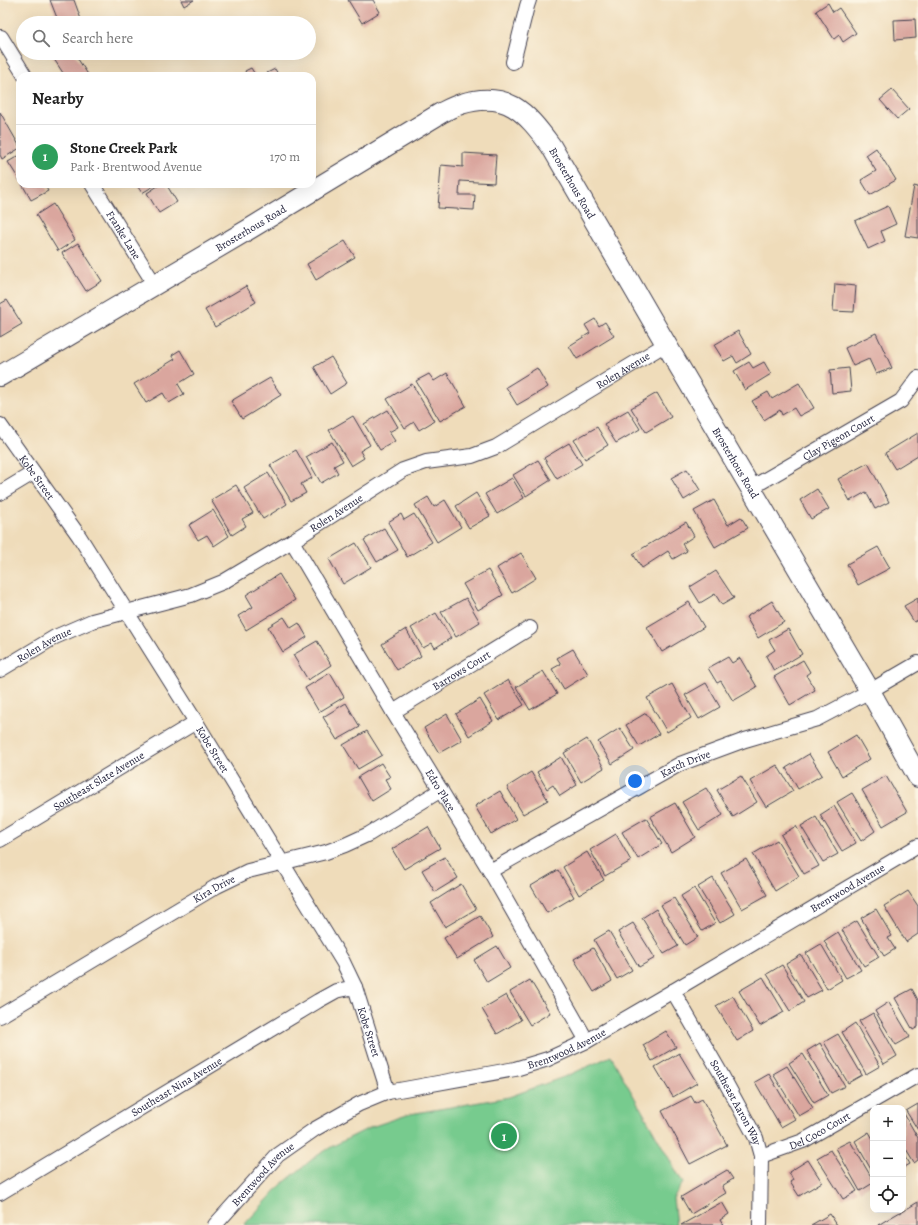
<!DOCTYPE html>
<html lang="en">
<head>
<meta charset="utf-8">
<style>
  :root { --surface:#fff; --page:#f6f6f6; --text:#222; --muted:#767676; --line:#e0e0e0; --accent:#b5179e }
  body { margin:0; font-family:Alegreya,serif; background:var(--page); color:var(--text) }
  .controls { position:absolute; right:12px; bottom:12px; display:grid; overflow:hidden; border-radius:8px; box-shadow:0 4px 16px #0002 }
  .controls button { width:36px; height:36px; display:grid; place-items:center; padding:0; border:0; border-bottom:1px solid var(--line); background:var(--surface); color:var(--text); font:20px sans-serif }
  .you { position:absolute; left:635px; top:781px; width:14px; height:14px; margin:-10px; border:3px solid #fff; border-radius:50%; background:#1a73e8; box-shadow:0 0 0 6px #1a73e833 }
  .badge { display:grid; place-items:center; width:26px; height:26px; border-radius:50%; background:var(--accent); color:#fff; font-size:13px; font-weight:700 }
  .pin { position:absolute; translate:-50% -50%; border:2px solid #fff; box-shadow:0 1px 4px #0006 }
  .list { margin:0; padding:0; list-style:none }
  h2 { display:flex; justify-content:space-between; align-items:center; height:52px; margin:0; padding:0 16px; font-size:17px }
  h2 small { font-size:13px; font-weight:400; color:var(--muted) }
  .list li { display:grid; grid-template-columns:26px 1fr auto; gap:12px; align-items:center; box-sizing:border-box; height:64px; padding:0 16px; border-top:1px solid var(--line) }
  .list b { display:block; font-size:15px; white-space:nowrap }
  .list p { margin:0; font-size:13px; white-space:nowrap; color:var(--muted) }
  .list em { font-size:13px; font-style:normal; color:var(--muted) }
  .icon { flex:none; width:22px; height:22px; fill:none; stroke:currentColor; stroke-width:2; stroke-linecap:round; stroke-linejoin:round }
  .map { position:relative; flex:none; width:918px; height:1225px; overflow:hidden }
  .search { position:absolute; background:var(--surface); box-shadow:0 4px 16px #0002; left:16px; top:16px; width:300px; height:44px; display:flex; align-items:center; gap:10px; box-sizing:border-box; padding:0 14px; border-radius:22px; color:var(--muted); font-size:15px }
  .panel { position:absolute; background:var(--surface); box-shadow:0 4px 16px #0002; left:16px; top:72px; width:300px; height:116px; border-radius:12px }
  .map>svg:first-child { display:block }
</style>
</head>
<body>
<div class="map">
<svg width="918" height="1225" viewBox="0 0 918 1225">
  <rect width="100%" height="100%" fill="#fcf5e5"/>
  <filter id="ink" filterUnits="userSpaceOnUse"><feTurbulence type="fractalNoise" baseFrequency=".025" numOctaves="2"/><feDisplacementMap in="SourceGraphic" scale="8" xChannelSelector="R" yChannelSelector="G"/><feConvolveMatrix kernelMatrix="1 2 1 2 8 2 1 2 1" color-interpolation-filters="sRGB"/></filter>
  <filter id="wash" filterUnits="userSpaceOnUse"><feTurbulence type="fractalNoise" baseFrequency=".012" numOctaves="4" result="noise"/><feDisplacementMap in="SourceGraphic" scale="16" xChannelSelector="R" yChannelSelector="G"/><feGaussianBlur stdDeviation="0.9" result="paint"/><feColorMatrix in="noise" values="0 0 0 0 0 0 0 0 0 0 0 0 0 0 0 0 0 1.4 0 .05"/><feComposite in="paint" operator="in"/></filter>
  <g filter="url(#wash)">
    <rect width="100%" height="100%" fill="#efdcba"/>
    <path fill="#77cb8e" stroke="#4c7664" d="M611,1056L683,1183L673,1198L676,1225H244L281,1185L315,1157L333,1146L371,1127L410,1114L509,1097L569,1075Z"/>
    <g id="blocks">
      <path fill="#daa69e" d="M50,0H74L82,22L79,23H59Z
        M181,0H194L184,6Z
        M348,0H373L380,12L362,23Z
        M828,3L833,12L839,8L856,33L843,42L839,35L834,39L816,11Z
        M915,19L916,38L895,40L894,20Z
        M57,53H74L89,76H65L52,56Z
        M251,68L256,76H247L245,71Z
        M275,69L279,76H269L267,73Z
        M892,90L909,109L897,119L880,100Z
        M0,112L20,147V148L2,159L0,155Z
        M876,148L896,180L870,195L861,180L876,171L866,155Z
        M463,153L496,155L494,183L460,181L459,195H475L474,210L438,208L441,165L463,167Z
        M20,155V181L8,162Z
        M22,184H44L48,191L31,200Z
        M136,184H157L142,193Z
        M161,184H166L177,202L159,213L147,193Z
        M914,186L918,187V238L905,236Z
        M53,204L75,240L58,251L36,215Z
        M888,206L896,224L881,231L885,241L868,249L855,221Z
        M345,241L355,257L316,280L307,264Z
        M78,243L102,281L86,291L62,253Z
        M835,284L856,286L854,312L833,311Z
        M246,286L256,302L215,327L205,310Z
        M7,300L22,324L0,337V304Z
        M595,319L599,326L605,322L614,336L577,359L569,346L590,333L585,325Z
        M738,331L751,354L737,363L733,356L724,361L714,345Z
        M876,333L892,368L876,374L869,359L853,366L845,348Z
        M180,350L194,374L178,384L184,394L169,403L163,393L146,403L134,384L175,359L172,355Z
        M331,357L347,383L330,394L314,367Z
        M749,362L753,368L764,362L771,374L745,390L734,371Z
        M537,368L548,387L517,405L506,387Z
        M849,368L851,391L832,393L830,370Z
        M447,373L466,406L440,421L416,381L429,374L434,381Z
        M270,378L281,395L242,419L231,401Z
        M799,383L814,408L799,416L794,408L782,415L780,410L764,420L752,401L768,392L772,399Z
        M412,384L434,421L419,430L414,422L405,428L387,399Z
        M657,393L671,417L646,432L631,408Z
        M388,410L398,427L389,432L395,441L380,450L364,424Z
        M628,410L640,429L616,443L604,424Z
        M353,416L370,445L360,451L364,458L351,466L329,430Z
        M597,427L608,445L585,459L574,440Z
        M918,433V455L895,469L885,453Z
        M332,442L343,461L334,466L338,473L321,483L306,457Z
        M569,443L582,464L557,479L544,458Z
        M296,450L312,478L301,484L306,493L291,501L270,465Z
        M538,460L551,480L526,496L513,475Z
        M868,463L889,502L875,509L866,492L850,501L838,479Z
        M687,469L700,490L684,500L671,478Z
        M268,473L287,504L263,519L244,488Z
        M512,478L524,498L497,514L485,494Z
        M236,485L253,513L242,519L246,526L232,535L211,500Z
        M817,489L829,509L811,519L800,500Z
        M476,493L490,516L469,528L456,506Z
        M428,497L434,507L445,500L461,527L437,542L415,505Z
        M714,500L728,525L741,517L748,528L715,547L694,511Z
        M213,510L229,536L214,546L207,535L198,540L189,525Z
        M401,514L404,520L414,514L432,542L407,557L388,522Z
        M686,522L694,536L682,544L687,551L673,559L668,551L642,568L633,554Z
        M384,528L398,550L377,562L364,540Z
        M356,543L371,567L343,584L329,559Z
        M878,547L890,568L858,585L847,564Z
        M521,553L536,578L512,593L497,568Z
        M488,570L503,595L478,610L463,584Z
        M716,571L734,598L722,605L715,594L700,603L690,587Z
        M279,574L295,600L246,630L238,616L253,607L246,595Z
        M466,598L480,622L456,637L441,612Z
        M918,598V620L914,622L904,606Z
        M772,601L784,622L758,638L746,617Z
        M689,602L704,627L662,652L647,627Z
        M436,613L451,638L435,648L432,643L423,648L411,628Z
        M284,617L291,628L299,623L307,637L283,652L268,627Z
        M406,629L421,656L397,670L382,644Z
        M788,629L802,654L774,671L766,656L775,650L769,640Z
        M317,641L331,665L308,680L293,655Z
        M573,649L588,674L564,689L552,669L561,664L557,658Z
        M728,657L732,663L740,658L757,687L733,701L721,681L717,683L708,668Z
        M803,660L810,672L806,675L815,690L790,705L774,677Z
        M543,671L557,694L530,710L516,687Z
        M330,673L344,697L319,712L305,688Z
        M508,680L524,705L499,720L484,695Z
        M706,683L720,707L699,719L685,695Z
        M672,684L691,718L667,732L647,698Z
        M480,699L493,721L469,736L456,714Z
        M346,703L360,727L337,740L323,717Z
        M646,713L659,734L639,746L626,725Z
        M447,714L462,740L439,753L424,728Z
        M620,728L634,750L612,764L598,742Z
        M367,731L382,755L358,769L343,745Z
        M856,735L870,759L842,776L828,752Z
        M587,739L604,768L581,782L564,753Z
        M809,754L822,775L798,789L786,768Z
        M561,757L577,785L560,796L553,785L547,789L537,772Z
        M381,763L390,777L385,779L391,789L372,801L358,777Z
        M777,765L793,791L766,807L750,781Z
        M531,772L548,800L523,814L507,787Z
        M741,776L757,802L733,817L717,790Z
        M886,776L907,812L883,826L862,790Z
        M706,788L723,815L699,830L682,802Z
        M500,791L516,819L491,834L475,806Z
        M852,793L875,831L861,841L837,802Z
        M675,803L695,837L671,852L650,817Z
        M834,806L856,843L842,851L820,815Z
        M816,817L838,854L823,862L801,826Z
        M646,818L662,844L638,859L622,832Z
        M796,826L819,866L804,874L781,835Z
        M428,827L440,848L404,869L392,849Z
        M616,834L631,861L605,876L590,850Z
        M777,840L799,876L775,891L753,854Z
        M587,852L604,880L579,895L563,867Z
        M445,857L458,878L435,892L422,870Z
        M746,859L767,895L742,909L721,873Z
        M558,870L574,897L547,913L531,886Z
        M713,878L735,914L720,923L698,887Z
        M461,884L476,909L445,927L431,903Z
        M694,888L715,923L702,931L681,896Z
        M908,891L918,906V934L906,942L884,906Z
        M674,898L698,937L685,945L661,905Z
        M656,909L678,946L664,954L642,918Z
        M876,909L892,936L888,938L895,949L884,956L861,918Z
        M480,916L493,937L457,959L444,938Z
        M857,921L879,957L864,966L842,930Z
        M633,923L655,958L639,967L618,932Z
        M609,931L632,970L617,979L594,940Z
        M838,932L861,970L846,978L824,941Z
        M821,944L842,980L827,989L806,953Z
        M497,946L510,968L487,982L474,960Z
        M593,948L612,981L594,992L574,959Z
        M801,955L822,990L807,998L786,964Z
        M782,965L804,1002L790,1011L767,974Z
        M763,977L784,1012L760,1026L739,991Z
        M530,980L550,1013L530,1025L510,992Z
        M912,989L918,1000V1027L913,1030L895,998Z
        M506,995L521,1020L497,1034L482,1009Z
        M733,996L753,1031L737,1041L716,1006Z
        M889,1002L910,1037L896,1045L875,1011Z
        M873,1013L897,1056L884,1064L859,1021Z
        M855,1023L880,1066L866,1074L842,1032Z
        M666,1031L676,1047L652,1061L643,1045Z
        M838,1034L862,1075L848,1083L824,1042Z
        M820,1043L845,1086L831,1093L807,1051Z
        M679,1053L697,1083L673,1097L655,1067Z
        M803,1054L828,1095L814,1103L789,1063Z
        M787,1066L813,1108L799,1116L773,1074Z
        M769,1074L795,1119L781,1127L755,1082Z
        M691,1096L695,1103L702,1099L727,1145L690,1164L662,1111Z
        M918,1104V1130L906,1111Z
        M903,1112L918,1138V1160L914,1163L903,1145Z
        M869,1132L873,1139V1173L855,1141Z
        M850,1141L873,1180V1183L860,1191L836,1148Z
        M831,1150L857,1191L843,1199L817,1158Z
        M903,1152L910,1164L903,1168Z
        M808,1160L822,1182L799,1196L790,1182L793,1180L789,1172Z
        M727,1170L733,1179L722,1186L726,1193L691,1214L681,1197Z
        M722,1202L729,1214L720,1220L723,1225H681Z
        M918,1202V1225H878L900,1212V1213Z
        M830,1214L837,1225H811Z"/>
    </g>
  </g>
  <g filter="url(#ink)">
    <use href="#blocks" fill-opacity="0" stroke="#413e4e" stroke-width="1"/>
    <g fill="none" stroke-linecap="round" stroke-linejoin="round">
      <g stroke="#413e4e" stroke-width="16">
        <g id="street">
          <path d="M1,37L25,76"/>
          <path d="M513,62L527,6L529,0"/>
          <path id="s1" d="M92,184L155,285"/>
          <path id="s2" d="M0,425L79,536L196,722L343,962L355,987L388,1092"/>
          <path id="s3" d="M751,488L901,401L918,378"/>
          <path d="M0,493L33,473"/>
          <path id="s4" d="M292,541L393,712L490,871L587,1041"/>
          <path id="s5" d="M0,670L55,637L92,621L191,595L223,582L292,541L403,470L426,462L472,456L496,447L666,344"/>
          <path id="s6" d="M393,712L530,628"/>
          <path id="s7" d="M0,840L196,722"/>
          <path id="s8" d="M490,871L680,764L745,740L817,719L870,691L918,663"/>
          <path id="s9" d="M673,991L720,1072L756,1138L761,1156L760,1225"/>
          <path id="s10" d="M0,1016L217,886L248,871L326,852L345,845L369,834L441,790"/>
          <path id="s11" d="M761,1156L803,1141L918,1075"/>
          <path id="s12" d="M0,1193L318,1001L336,991L355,987"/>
          <path id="s13" d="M215,1225L278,1155L315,1129L359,1104L388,1092L515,1069L548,1059L587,1041L673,991L918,846"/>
        </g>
      </g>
      <g stroke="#413e4e" stroke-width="22">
        <g id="secondary">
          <path id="s14" d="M0,376L251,228L441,113C447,110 454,106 461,104C507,90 525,111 551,146L666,344L870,691L918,777"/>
        </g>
      </g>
      <use href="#street" stroke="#fff" stroke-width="14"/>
      <use href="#secondary" stroke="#fff" stroke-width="20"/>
    </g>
  </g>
  <g text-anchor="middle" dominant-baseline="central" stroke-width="3" stroke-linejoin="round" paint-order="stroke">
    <g font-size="11" fill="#22223b" stroke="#fcf5e5">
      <text stroke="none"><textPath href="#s14" startOffset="687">Brosterhous Road</textPath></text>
      <text stroke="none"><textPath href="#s14" startOffset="291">Brosterhous Road</textPath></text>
      <text stroke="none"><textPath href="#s1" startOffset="60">Franke Lane</textPath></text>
      <text stroke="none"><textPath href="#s5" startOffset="698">Rolen Avenue</textPath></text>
      <text stroke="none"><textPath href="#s3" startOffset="101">Clay Pigeon Court</textPath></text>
      <text stroke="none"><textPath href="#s14" startOffset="1011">Brosterhous Road</textPath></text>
      <text stroke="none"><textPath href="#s2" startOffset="64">Kobe Street</textPath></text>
      <text stroke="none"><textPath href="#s5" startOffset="374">Rolen Avenue</textPath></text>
      <text stroke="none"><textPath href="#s5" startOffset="51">Rolen Avenue</textPath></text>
      <text stroke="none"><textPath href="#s6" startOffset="80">Barrows Court</textPath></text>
      <text stroke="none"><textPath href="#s2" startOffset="388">Kobe Street</textPath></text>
      <text stroke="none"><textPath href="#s8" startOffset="223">Karch Drive</textPath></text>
      <text stroke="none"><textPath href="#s7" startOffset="115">Southeast Slate Avenue</textPath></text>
      <text stroke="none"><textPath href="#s4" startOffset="290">Edro Place</textPath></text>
      <text stroke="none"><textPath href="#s13" startOffset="730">Brentwood Avenue</textPath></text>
      <text stroke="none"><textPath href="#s10" startOffset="249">Kira Drive</textPath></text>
      <text stroke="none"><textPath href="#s2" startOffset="712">Kobe Street</textPath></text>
      <text stroke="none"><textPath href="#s13" startOffset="406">Brentwood Avenue</textPath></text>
      <text stroke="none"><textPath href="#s12" startOffset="206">Southeast Nina Avenue</textPath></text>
      <text stroke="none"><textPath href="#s9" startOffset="128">Southeast Aaron Way</textPath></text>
      <text stroke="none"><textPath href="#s11" startOffset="64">Del Coco Court</textPath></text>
      <text stroke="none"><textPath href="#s13" startOffset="70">Brentwood Avenue</textPath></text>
    </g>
  </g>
</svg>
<div class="controls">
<button>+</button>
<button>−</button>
<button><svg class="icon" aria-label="locate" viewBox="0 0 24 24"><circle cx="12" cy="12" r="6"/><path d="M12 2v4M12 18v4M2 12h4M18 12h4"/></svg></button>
</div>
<div class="you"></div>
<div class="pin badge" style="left:504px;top:1136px;background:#2e9e5b">1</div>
<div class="search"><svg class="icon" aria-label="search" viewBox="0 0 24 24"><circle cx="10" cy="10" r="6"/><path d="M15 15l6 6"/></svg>Search here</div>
<section class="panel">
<h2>Nearby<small></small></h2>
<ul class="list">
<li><span class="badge" style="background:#2e9e5b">1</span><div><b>Stone Creek Park</b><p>Park · Brentwood Avenue</p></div><em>170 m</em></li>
</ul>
</section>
</div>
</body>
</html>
